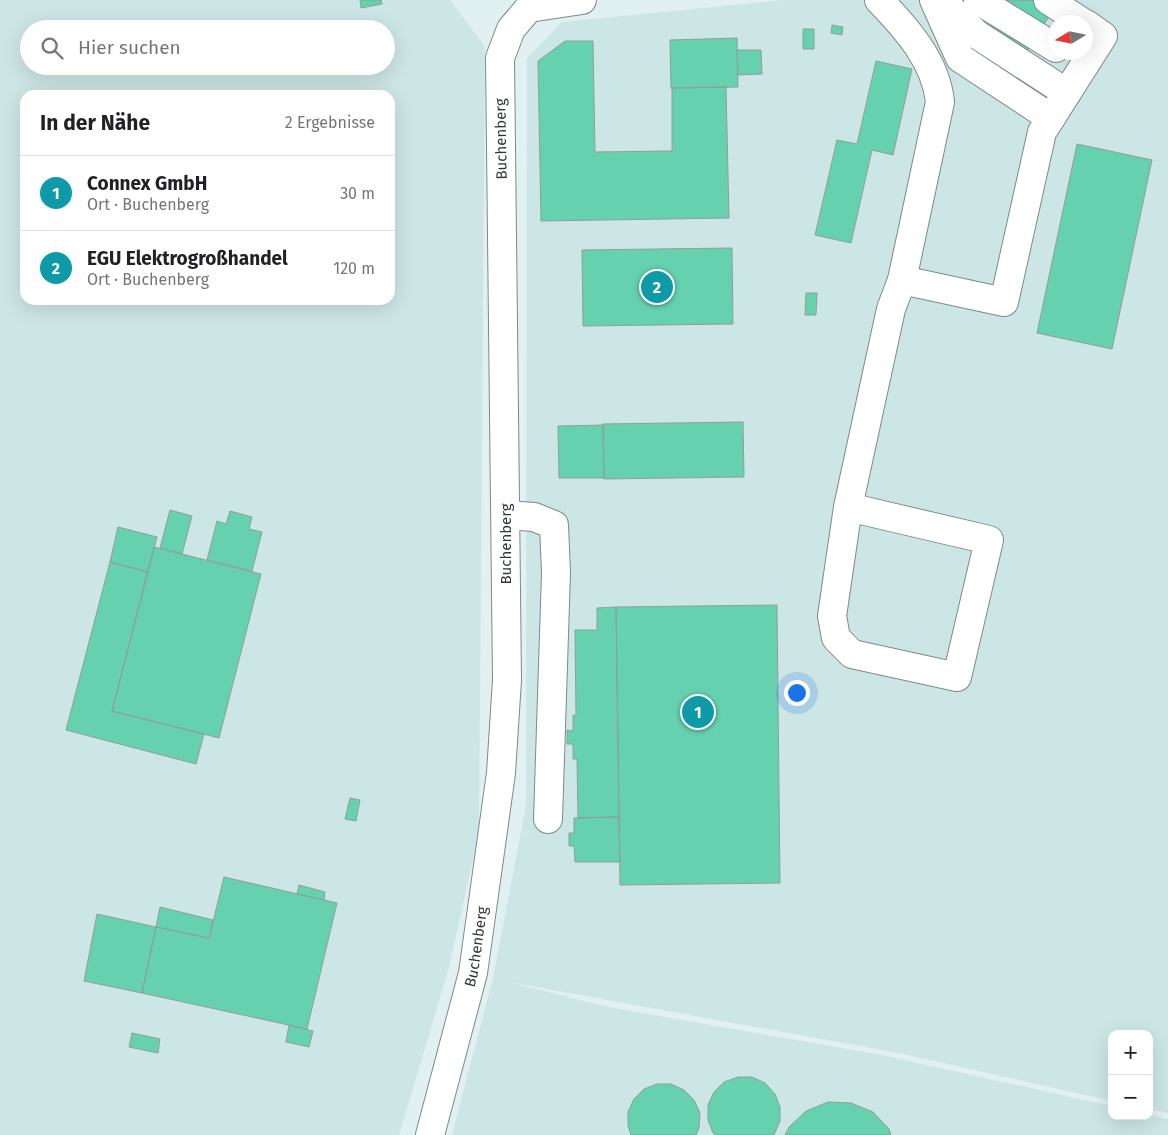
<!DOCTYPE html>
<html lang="de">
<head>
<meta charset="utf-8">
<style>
  :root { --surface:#fff; --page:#f6f6f6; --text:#202124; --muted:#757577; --line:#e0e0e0; --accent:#7c3aed }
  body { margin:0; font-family:"Fira Sans",sans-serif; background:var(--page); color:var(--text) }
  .controls { position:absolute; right:15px; bottom:15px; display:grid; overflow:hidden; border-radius:10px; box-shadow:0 5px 20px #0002 }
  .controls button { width:45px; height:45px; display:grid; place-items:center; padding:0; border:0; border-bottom:1px solid var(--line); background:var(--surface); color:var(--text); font:25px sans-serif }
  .compass { position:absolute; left:1048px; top:15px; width:45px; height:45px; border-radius:50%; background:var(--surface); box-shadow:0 5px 20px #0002; rotate:260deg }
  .you { position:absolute; left:796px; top:692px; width:18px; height:18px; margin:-12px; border:4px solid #fff; border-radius:50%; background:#1a73e8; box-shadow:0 0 0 8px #1a73e833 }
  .badge { display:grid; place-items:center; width:32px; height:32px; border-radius:50%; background:var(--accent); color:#fff; font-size:16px; font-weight:700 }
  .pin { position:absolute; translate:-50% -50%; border:2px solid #fff; box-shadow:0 1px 5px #0006 }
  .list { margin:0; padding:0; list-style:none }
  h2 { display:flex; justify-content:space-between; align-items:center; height:65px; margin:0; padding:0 20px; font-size:21px }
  h2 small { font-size:16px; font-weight:400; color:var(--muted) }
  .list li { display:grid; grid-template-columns:32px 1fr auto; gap:15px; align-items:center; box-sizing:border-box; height:75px; padding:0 20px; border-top:1px solid var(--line) }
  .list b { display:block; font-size:19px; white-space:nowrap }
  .list p { margin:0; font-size:16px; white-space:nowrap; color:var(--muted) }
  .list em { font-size:16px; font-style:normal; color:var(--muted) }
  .icon { flex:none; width:28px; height:28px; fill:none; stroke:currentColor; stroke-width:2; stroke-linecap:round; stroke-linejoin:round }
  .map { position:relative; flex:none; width:1168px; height:1135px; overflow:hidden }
  .search { position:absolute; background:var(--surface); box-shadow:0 5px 20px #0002; left:20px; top:20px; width:375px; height:55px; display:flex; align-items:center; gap:12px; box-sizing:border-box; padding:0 18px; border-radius:28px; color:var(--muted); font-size:19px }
  .panel { position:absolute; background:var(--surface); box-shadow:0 5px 20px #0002; left:20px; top:90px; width:375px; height:215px; border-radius:15px }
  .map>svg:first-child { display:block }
</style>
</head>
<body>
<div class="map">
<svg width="1168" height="1135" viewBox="0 0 1168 1135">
  <rect width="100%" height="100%" fill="#e1f0f0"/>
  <path fill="#cce5e5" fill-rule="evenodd" d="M0,0H450L485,47L479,833L448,971L399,1135H0ZM29,29H386V66H29ZM25,95H390V300H25Z
    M784,0H1168V1113L1149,1109V1034H1112V1101L899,1053L509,982L608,1007L881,1055L1112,1106V1116L1149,1115L1168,1119V1135H452L493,978L526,806L527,58L562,22ZM1056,22H1086V52H1056Z"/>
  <path fill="#66d1af" stroke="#919e99" d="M360,0H381L382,4L361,8Z
    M1006,0L1059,1L1005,85L967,61Z
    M832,25L843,27L842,35L831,33Z
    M803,29H814V49H803Z
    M737,38L738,87L671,88L670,40Z
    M565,41H593L595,152L672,151V88L726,87L729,218L541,221L538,61Z
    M737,50H761L762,74L738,75Z
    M876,61L912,69L893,155L872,150L851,243L815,235L837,140L857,144Z
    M1077,144L1152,160L1112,349L1037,333Z
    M732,248L733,324L583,326L582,250Z
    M806,293H817L816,315H805Z
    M743,422L744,477L604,479L603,424Z
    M603,425L604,478H559L558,426Z
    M170,510L192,516L182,554L160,548Z
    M230,511L252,517L249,529L262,532L252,571L207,560L217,521L226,524Z
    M118,527L157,537L148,572L110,562Z
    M154,547L261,574L219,738L112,711Z
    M110,562L148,572L112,711L204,734L196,764L66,730Z
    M777,605L780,883L620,885L616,607Z
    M616,607L619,817L578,818L577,759H573V744H567V730L573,731V715H576L575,630H597V608Z
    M350,798L360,800L356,821L345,819Z
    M619,817L620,862H575L574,846H569V833H574V818Z
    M224,877L337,903L307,1029L142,993L156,927L209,938Z
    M299,885L325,892L324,900L297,894Z
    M160,907L213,920L209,938L156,927Z
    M97,914L156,927L142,993L84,981Z
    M289,1025L313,1031L309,1047L286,1042Z
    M132,1033L160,1039L158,1053L129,1047Z
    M738,1077H752L765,1083L775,1094L780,1107V1121L774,1135H715L713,1133L708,1120V1105L714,1092L724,1082Z
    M657,1084H671L684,1090L694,1100L700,1113L699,1128L696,1135H631L628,1126V1112L634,1099L644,1089Z
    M828,1102L851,1103L873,1112L889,1129L891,1135H785L789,1127L806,1111Z"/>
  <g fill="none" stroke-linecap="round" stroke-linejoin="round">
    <g stroke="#7c8a8a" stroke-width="30">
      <g id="minor">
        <path d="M934,0L960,58L1051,118"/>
        <path d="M942,0L976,34L1067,93"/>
        <path d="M978,0L1056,48"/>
        <path d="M1048,0L1082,22"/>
        <path d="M902,280L1004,302L1042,132L1103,36L1086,24"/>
        <path d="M848,507L989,540L957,677L852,654L836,638L832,616L848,507L891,309L902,280L940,102C936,61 906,28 879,0"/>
        <path d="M506,515L534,517L554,525L556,573L548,819"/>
        <path id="s1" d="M430,1135L473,973L501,773L507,680L500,58L511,29L529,8L582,0"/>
      </g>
    </g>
    <use href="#minor" stroke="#fff" stroke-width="28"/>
  </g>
  <g text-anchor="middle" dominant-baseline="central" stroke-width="5" stroke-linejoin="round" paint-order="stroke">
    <g font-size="15" fill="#303636" stroke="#fff">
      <text transform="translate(501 139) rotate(-91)">Buchenberg</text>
      <text transform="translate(506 544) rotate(-90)">Buchenberg</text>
      <text stroke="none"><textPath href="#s1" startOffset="194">Buchenberg</textPath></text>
    </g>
  </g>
</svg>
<div class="controls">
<button>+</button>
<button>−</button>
</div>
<svg class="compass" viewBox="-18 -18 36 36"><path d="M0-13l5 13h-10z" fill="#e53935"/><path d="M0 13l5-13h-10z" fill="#757577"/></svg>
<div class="you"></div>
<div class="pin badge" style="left:698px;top:712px;background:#0f9aa8">1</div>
<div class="pin badge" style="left:657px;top:287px;background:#0f9aa8">2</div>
<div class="search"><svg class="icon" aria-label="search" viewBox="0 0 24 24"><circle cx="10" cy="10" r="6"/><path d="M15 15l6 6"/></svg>Hier suchen</div>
<section class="panel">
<h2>In der Nähe<small>2 Ergebnisse</small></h2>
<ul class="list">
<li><span class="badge" style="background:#0f9aa8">1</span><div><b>Connex GmbH</b><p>Ort · Buchenberg</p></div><em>30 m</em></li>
<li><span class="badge" style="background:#0f9aa8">2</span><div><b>EGU Elektrogroßhandel</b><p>Ort · Buchenberg</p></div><em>120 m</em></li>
</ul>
</section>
</div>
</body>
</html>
